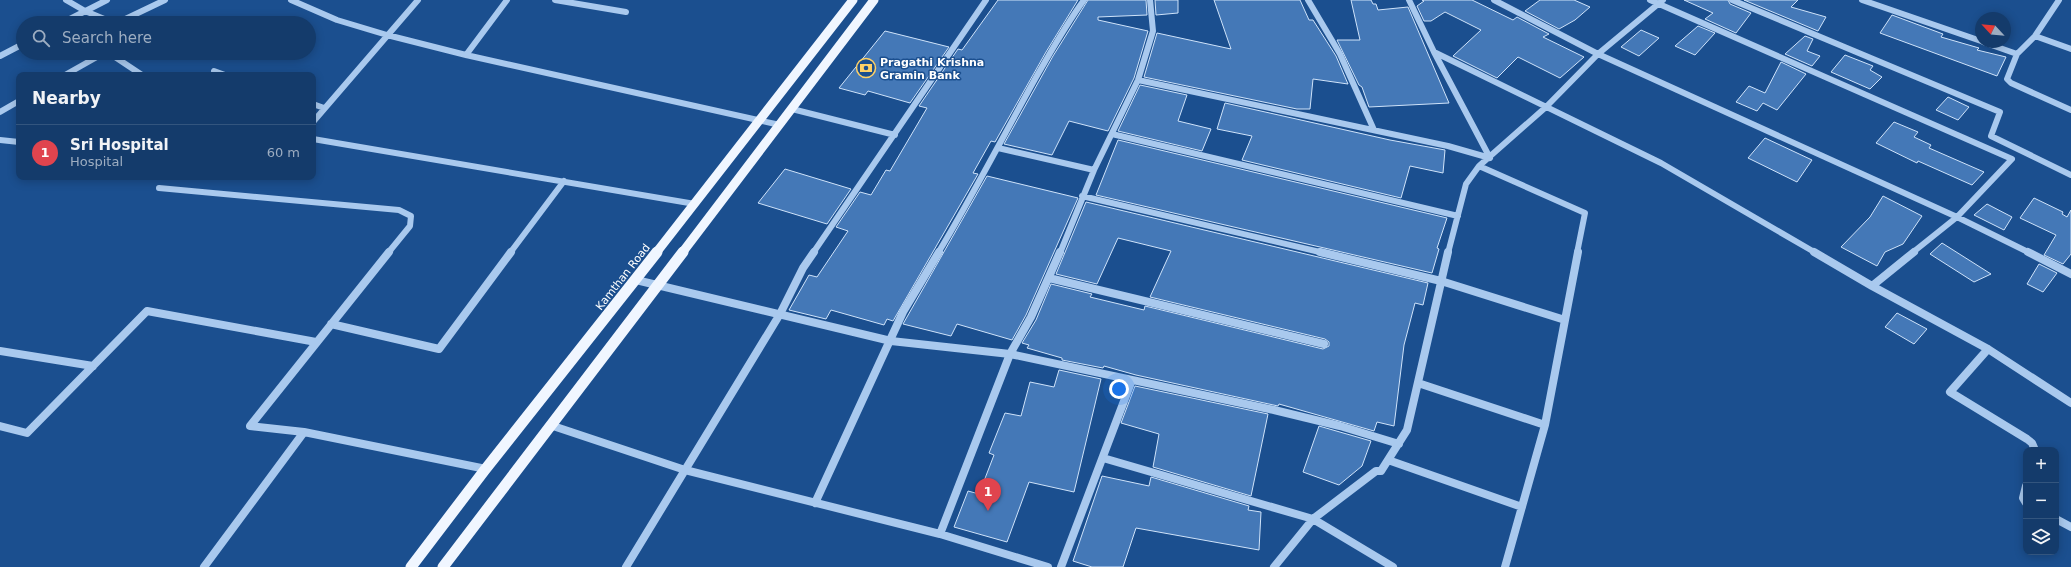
<!DOCTYPE html>
<html lang="en">
<head>
<meta charset="utf-8">
<style>
  :root { --surface:#143b6b; --page:#1d4271; --text:#f1f3f6; --muted:#9dadc1; --line:#33557e; --accent:#ffd166 }
  body { margin:0; font-family:"DejaVu Sans",sans-serif; background:var(--page); color:var(--text) }
  .controls { position:absolute; right:12px; bottom:12px; display:grid; overflow:hidden; border-radius:8px; box-shadow:0 2px 10px #0003 }
  .controls button { width:36px; height:36px; display:grid; place-items:center; padding:0; border:0; border-bottom:1px solid var(--line); background:var(--surface); color:var(--text); font:20px sans-serif }
  .compass { position:absolute; left:1975px; top:12px; width:36px; height:36px; border-radius:50%; background:var(--surface); box-shadow:0 2px 10px #0003; rotate:296deg }
  .you { position:absolute; left:1119px; top:389px; width:14px; height:14px; margin:-10px; border:3px solid #fff; border-radius:50%; background:#1a73e8; box-shadow:0 0 0 6px #1a73e833 }
  .badge { display:grid; place-items:center; width:26px; height:26px; border-radius:50%; background:var(--accent); color:#fff; font-size:13px; font-weight:700 }
  .pin { position:absolute; translate:-50% -33px; filter:drop-shadow(0 1px 2px #0008) }
  .pin::after { content:''; position:absolute; top:21px; width:14px; height:12px; background:inherit; clip-path:polygon(0 0,100% 0,50% 100%) }
  .list { margin:0; padding:0; list-style:none }
  h2 { display:flex; justify-content:space-between; align-items:center; height:52px; margin:0; padding:0 16px; font-size:17px }
  h2 small { font-size:13px; font-weight:400; color:var(--muted) }
  .list li { display:grid; grid-template-columns:26px 1fr auto; gap:12px; align-items:center; box-sizing:border-box; height:56px; padding:0 16px; border-top:1px solid var(--line) }
  .list b { display:block; font-size:15px; white-space:nowrap }
  .list p { margin:0; font-size:13px; white-space:nowrap; color:var(--muted) }
  .list em { font-size:13px; font-style:normal; color:var(--muted) }
  .icon { flex:none; width:22px; height:22px; fill:none; stroke:currentColor; stroke-width:2; stroke-linecap:round; stroke-linejoin:round }
  .map { position:relative; flex:none; width:2071px; height:567px; overflow:hidden }
  .search { position:absolute; background:var(--surface); box-shadow:0 2px 10px #0003; left:16px; top:16px; width:300px; height:44px; display:flex; align-items:center; gap:10px; box-sizing:border-box; padding:0 14px; border-radius:22px; color:var(--muted); font-size:15px }
  .panel { position:absolute; background:var(--surface); box-shadow:0 2px 10px #0003; left:16px; top:72px; width:300px; height:108px; border-radius:8px }
  .map>svg:first-child { display:block }
</style>
</head>
<body>
<div class="map">
<svg width="2071" height="567" viewBox="0 0 2071 567">
  <rect width="100%" height="100%" fill="#1b4f8f"/>
  <path fill="#4478b7" stroke="#cfe3fa" d="M998,0H1078L1046,52L995,142L991,141L973,173L978,174L893,321L887,319L884,325L831,310L826,319L789,310L809,275L817,277L848,231L836,227L860,192L871,195L886,170L890,171L927,108L919,106L958,49L962,50Z
    M1088,0H1146L1147,15L1098,17V20L1148,31L1134,78L1108,131L1069,121L1052,155L1004,144L1053,56Z
    M1155,0H1178V13L1156,15Z
    M1214,0H1300L1309,20H1313L1336,56L1348,84L1313,79L1310,109H1297L1144,77L1157,33L1231,49Z
    M1351,0H1371L1373,4H1376L1378,10L1408,7L1449,103L1369,107L1362,87L1359,85L1337,40H1360Z
    M1422,0H1472L1513,20L1517,17L1549,34L1543,37L1584,57L1560,78L1518,57L1497,78L1453,56L1481,30L1445,12L1431,21H1424L1417,6L1424,1Z
    M1540,0H1574L1590,7L1575,20L1559,29L1525,11Z
    M1684,0H1728L1730,4L1751,13L1736,33L1705,19L1713,13Z
    M1744,0H1798L1791,7L1826,17L1818,31Z
    M1892,15L1943,34L1941,37L1979,48L1977,50L2006,57L1997,76L1880,33Z
    M1698,26L1715,33L1695,55L1675,46Z
    M1641,30L1659,38L1639,56L1621,47Z
    M885,31L949,47L910,103L868,91L865,95L839,88Z
    M1805,36L1813,39L1807,51L1820,56L1812,66L1785,54Z
    M1845,55L1873,66L1870,70L1882,77L1870,89L1831,72Z
    M1781,62L1806,74L1777,110L1763,103L1757,111L1736,102L1749,86L1765,93Z
    M1140,85L1187,95L1178,121L1211,129L1202,151L1118,131Z
    M1948,97L1969,107L1958,120L1936,110Z
    M1225,103L1390,140L1445,150L1443,173L1410,166L1401,198L1242,160L1252,136L1217,129Z
    M1894,122L1918,132L1914,137L1931,145L1929,148L1984,172L1972,185L1918,161L1917,163L1876,143Z
    M1765,138L1812,160L1797,182L1748,158Z
    M1118,140L1447,218L1437,248L1439,249L1432,273L1096,195Z
    M785,169L851,189L827,224L758,203Z
    M987,176L1078,198L1026,315L1012,340L957,324L951,336L903,324Z
    M1883,196L1922,216L1903,244L1885,252L1877,266L1841,247L1870,217Z
    M2034,198L2063,212L2062,214L2067,217L2071,210V254L2063,264L2044,255L2056,235L2020,218Z
    M1086,202L1428,283L1423,305L1415,303L1404,345L1394,426L1377,422L1374,431L1279,404L1278,406L1136,375L1104,366L1103,368L1062,360V358L1027,348L1029,345L1022,343L1036,320L1051,284L1092,294L1090,297L1144,310L1145,306L1323,349L1329,346V342L1325,339L1150,297L1171,251L1118,238L1097,284L1056,274Z
    M1987,204L2012,217L2004,230L1974,215Z
    M1942,243L1991,274L1974,282L1930,254Z
    M2039,264L2057,273L2043,292L2027,284Z
    M1897,313L1927,329L1914,344L1885,327Z
    M1059,370L1101,379L1074,492L1029,482L1007,542L954,527L968,491L979,494L994,455L989,453L1005,413L1021,416L1030,382L1054,387Z
    M1135,386L1268,414L1251,496L1153,467L1159,434L1121,423Z
    M1319,426L1371,441L1362,466L1339,485L1303,472Z
    M1102,476L1149,486L1151,477L1249,506L1248,510L1261,512L1259,550L1136,528L1123,567H1092L1073,561Z"/>
  <g fill="none" stroke-linecap="round" stroke-linejoin="round">
    <path stroke="#a9c9ee" stroke-width="6" d="M66,0L85,11L114,23
      M291,0L337,20L387,35L466,55L780,125
      M555,0L626,12
      M1308,0L1340,54L1374,130
      M1409,0L1434,52L1490,158
      M1494,0L1598,54L1957,217L2030,253
      M1650,0L2012,159L1957,217L1912,253
      M1732,0L2000,112L1991,136L2071,175
      M1862,0L1981,41
      M2059,0L2035,36L2017,54L2007,79L2011,83L2071,110
      M62,23L107,0
      M117,23L165,0
      M2035,36L2071,49
      M1983,42L2017,54
      M1434,52L1661,163L1816,253
      M109,53L142,75
      M466,55L507,0
      M0,56L23,44
      M214,71L225,75
      M65,75L104,53
      M1138,80L1448,146L1490,158
      M313,104L324,108
      M792,109L895,135
      M0,112L19,101
      M313,122L418,0
      M1112,134L1458,216
      M313,139L695,204
      M0,140L19,142
      M998,148L1094,170
      M1479,166L1585,213L1577,253
      M159,188L399,210L411,216L410,226L388,253
      M1082,196L1324,253
      M510,253L564,181
      M813,253L986,0
      M938,253C974,194 1005,132 1039,72C1053,48 1067,23 1084,0
      M1060,253L1094,170L1138,80L1153,31L1150,0
      M1448,253L1466,184L1479,166L1546,107L1598,54L1663,0"/>
    <path stroke="#a9c9ee" stroke-width="8" d="M1320,252L1441,281L1565,320
      M1814,252L1872,286
      M1914,252L1872,286L1988,349L2071,403
      M2028,252L2071,274
      M1049,278L1324,344
      M636,280L891,341L1010,354L1274,410L1340,426L1399,444
      M331,324L439,349L511,252
      M1988,349L1950,392L2027,439L2032,443L2035,450
      M0,351L93,366
      M1418,383L1545,425L1578,252
      M550,425L685,470L940,534L1048,567
      M0,426L27,433L147,311L316,342
      M304,432L250,426L389,252
      M1103,458L1313,519L1393,567
      M1388,460L1522,507
      M2026,486L2023,498L2026,503
      M815,503L903,312L939,252
      M2056,519L2071,527
      M940,534L1010,354L1031,317L1060,252
      M204,567L304,432L486,469
      M626,567L780,314L803,268L814,252
      M1061,567L1132,380
      M1274,567L1313,519L1376,471H1381L1407,430L1448,252
      M1505,567L1545,425"/>
    <path stroke="#f0f6ff" stroke-width="9" d="M656,253L853,0
      M682,253L874,0"/>
    <path stroke="#f0f6ff" stroke-width="11" d="M411,567L484,471L657,252
      M443,567L683,252"/>
  </g>
  <defs>
    <g id="bank-ring" transform="scale(1)"><circle r="9.5" fill="#1b4f8f" stroke="#ffd166" stroke-width="1.5"/><path d="M-6-4H6V4H-6ZM0-2.3a2.3 2.3 0 1 0 0 4.6a2.3 2.3 0 1 0 0-4.6Z" fill="#ffd166"/></g>
  </defs>
  <g fill-rule="evenodd">
    <use href="#bank-ring" x="866" y="68"/>
  </g>
  <g text-anchor="middle" dominant-baseline="central" stroke-width="3" stroke-linejoin="round" paint-order="stroke">
    <g font-size="11" font-weight="bold" fill="#fff" stroke="#1b4f8f" text-anchor="start">
      <text x="880" y="62">Pragathi Krishna<tspan x="880" dy="13">Gramin Bank</tspan></text>
    </g>
    <g font-size="11" fill="#fff" stroke="#1b4f8f">
      <text transform="translate(623 277) rotate(-52)">Kamthan Road</text>
    </g>
  </g>
</svg>
<div class="controls">
<button>+</button>
<button>−</button>
<button><svg class="icon" aria-label="layers" viewBox="0 0 24 24"><path d="M12 4l9 5-9 5-9-5zM3 14l9 5 9-5"/></svg></button>
</div>
<svg class="compass" viewBox="-18 -18 36 36"><path d="M0-13l5 13h-10z" fill="#e53935"/><path d="M0 13l5-13h-10z" fill="#9dadc1"/></svg>
<div class="you"></div>
<div class="pin badge" style="left:988px;top:511px;background:#e0444e">1</div>
<div class="search"><svg class="icon" aria-label="search" viewBox="0 0 24 24"><circle cx="10" cy="10" r="6"/><path d="M15 15l6 6"/></svg>Search here</div>
<section class="panel">
<h2>Nearby<small></small></h2>
<ul class="list">
<li><span class="badge" style="background:#e0444e">1</span><div><b>Sri Hospital</b><p>Hospital</p></div><em>60 m</em></li>
</ul>
</section>
</div>
</body>
</html>
